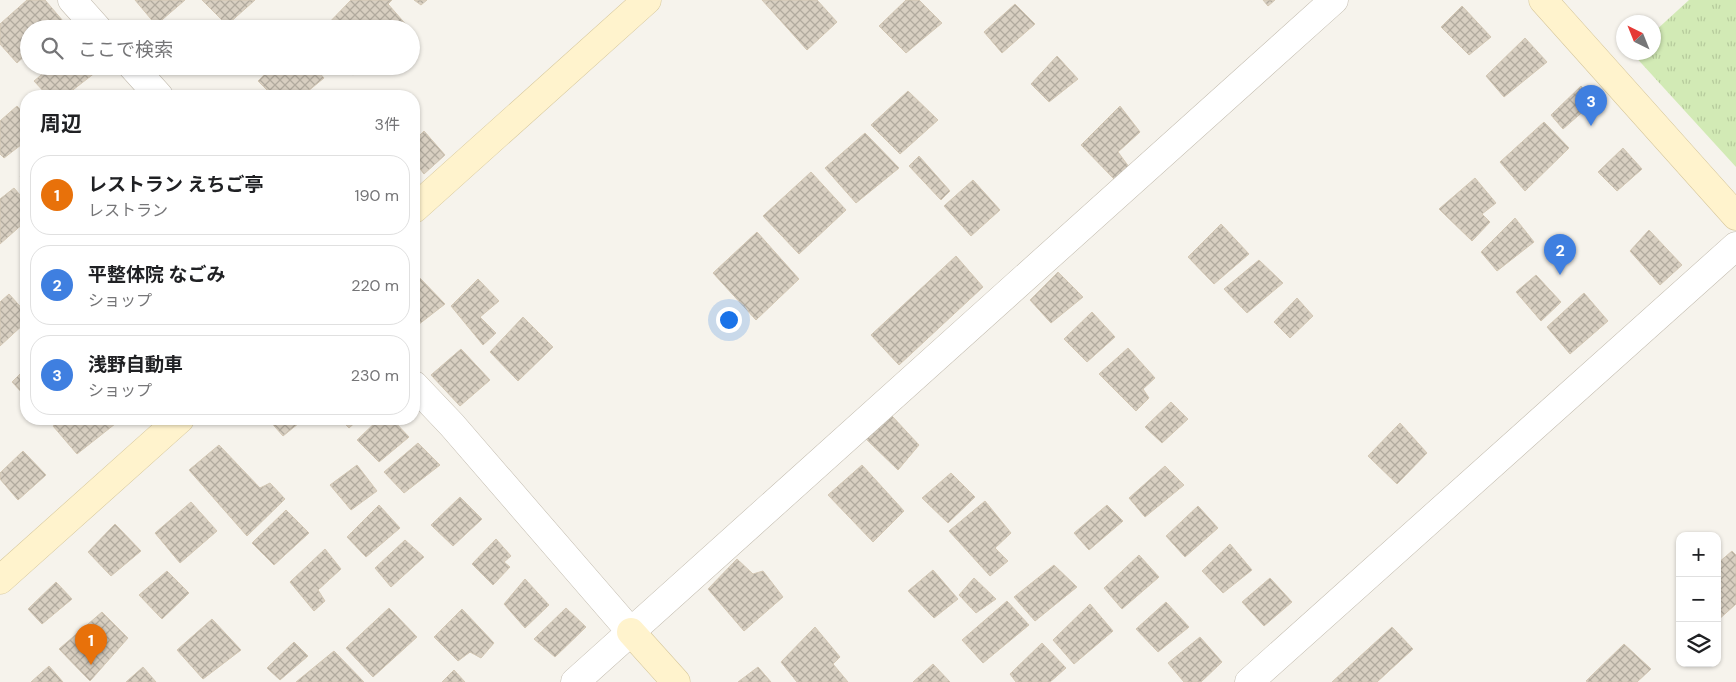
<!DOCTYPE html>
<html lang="ja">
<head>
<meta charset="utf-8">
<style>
  :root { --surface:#fff; --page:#f2f2f2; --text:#202124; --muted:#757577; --line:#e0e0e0; --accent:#fc3f1d }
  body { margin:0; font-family:"DM Sans","Noto Sans JP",sans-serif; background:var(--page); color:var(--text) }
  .controls { position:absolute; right:15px; bottom:15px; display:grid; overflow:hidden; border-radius:10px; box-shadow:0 1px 4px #0004 }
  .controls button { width:45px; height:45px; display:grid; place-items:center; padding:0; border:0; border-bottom:1px solid var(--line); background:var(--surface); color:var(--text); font:25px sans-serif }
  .compass { position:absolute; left:1616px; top:15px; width:45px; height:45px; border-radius:50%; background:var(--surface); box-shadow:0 1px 4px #0004; rotate:317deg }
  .you { position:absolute; left:728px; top:319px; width:18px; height:18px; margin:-12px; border:4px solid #fff; border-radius:50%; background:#1a73e8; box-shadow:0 0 0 8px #1a73e833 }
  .badge { display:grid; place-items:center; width:32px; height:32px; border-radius:50%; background:var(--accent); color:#fff; font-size:16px; font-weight:700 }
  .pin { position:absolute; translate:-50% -41px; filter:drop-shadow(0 1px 2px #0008) }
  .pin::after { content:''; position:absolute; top:26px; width:18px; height:15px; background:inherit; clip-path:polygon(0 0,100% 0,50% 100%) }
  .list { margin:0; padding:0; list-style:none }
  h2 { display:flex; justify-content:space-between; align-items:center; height:65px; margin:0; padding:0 20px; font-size:21px }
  h2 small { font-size:16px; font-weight:400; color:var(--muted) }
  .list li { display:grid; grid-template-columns:32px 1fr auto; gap:15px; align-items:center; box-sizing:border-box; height:80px; margin:0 10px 10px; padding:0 10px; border:1px solid var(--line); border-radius:20px }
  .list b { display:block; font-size:19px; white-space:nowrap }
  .list p { margin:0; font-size:16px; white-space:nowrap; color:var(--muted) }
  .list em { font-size:16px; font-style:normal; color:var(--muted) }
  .icon { flex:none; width:28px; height:28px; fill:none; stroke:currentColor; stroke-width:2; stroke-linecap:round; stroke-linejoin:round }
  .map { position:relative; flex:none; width:1736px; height:682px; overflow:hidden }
  .search { position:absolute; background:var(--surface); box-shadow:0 1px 4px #0004; left:20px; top:20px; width:400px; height:55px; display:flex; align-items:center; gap:12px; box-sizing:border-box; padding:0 18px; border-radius:28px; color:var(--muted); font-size:19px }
  .panel { position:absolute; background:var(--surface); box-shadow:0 1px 4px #0004; left:20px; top:90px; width:400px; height:335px; border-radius:20px }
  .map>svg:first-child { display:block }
</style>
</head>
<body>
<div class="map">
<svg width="1736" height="682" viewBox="0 0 1736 682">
  <defs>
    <pattern id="grass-tufts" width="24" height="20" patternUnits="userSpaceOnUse" patternTransform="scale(1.25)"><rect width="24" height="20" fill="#d2eab5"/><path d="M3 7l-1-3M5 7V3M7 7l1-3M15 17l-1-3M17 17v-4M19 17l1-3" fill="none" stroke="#b6ca9c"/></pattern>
    <pattern id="building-cross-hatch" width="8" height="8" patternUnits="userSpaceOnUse" patternTransform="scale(1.25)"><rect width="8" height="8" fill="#d8cfc1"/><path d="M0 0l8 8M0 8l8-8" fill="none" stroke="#b1aa9e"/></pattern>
  </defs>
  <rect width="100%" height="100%" fill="#f6f3ec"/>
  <path fill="url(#grass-tufts)" d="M1689,0H1736V167L1632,53L1654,52V32Z"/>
  <path fill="url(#building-cross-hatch)" stroke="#d3c7b4" d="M27,0H45L63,21L55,29H29V52L17,63L0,44V24Z
    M135,0H185L156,25Z
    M202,0H255L227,25Z
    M351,0H392L388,4L409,28L323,29Z
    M414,0H427L421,5Z
    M762,0H817L837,22L807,50Z
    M906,0H919L942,23L906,53L879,26Z
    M1263,0H1275L1268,6Z
    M1015,4L1035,24L1002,53L984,32Z
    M1462,6L1491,37L1469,55L1441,27Z
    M1525,38L1547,62L1504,97L1486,76Z
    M1057,56L1078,79L1049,102L1031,84Z
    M52,66H91L96,72L65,96H48L34,81Z
    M273,66H313L324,78L302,96H273L258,81Z
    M343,66H363L353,75Z
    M1581,86L1595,101L1563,129L1551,115Z
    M908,91L938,120L900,154L871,125Z
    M17,106L26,116V141L4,158L0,154V121Z
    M1120,106L1140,132L1118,152L1129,167L1115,180L1081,145Z
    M1544,122L1569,148L1525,191L1500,162Z
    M424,131L445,155L424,174L414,161V141Z
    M865,133L899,168L856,203L825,168Z
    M1623,148L1642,169L1617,191L1598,172Z
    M919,156L950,191L941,200L909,166Z
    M26,170V184L20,176Z
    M811,172L846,210L799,254L763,216Z
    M1475,178L1496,203L1482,214L1490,222L1472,241L1439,209Z
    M973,180L1000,210L971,236L944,206Z
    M14,188L26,202V221L0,244V199Z
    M1515,218L1534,242L1497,271L1481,252Z
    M1221,224L1249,254L1214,284L1188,257Z
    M1649,230L1682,265L1660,285L1630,251Z
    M757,232L799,279L756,320L713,273Z
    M956,256L983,287L899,365L871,335Z
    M1259,260L1283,283L1247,313L1224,289Z
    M1058,272L1083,297L1051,323L1030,300Z
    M416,274L445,304L414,328V276Z
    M1536,275L1561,302L1541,321L1516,292Z
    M478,279L499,301L480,317L496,333L483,345L451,306Z
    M1584,293L1608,321L1570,354L1547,327Z
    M9,294L26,313V322L0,346V302Z
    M1297,298L1313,316L1290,338L1274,322Z
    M1092,312L1115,337L1087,362L1064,339Z
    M523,317L553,347L518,381L490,352Z
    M1128,348L1155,378L1143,389L1149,398L1136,411L1099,374Z
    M461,349L490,380L460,406L431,375Z
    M26,368V397L12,382Z
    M1171,402L1188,419L1162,443L1145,427Z
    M892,416L919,445L898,470L865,438Z
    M62,419H118L120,420L77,454L53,426Z
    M268,419H304L283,436Z
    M340,419H359L349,428Z
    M379,419H392L409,437L379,462L357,440Z
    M1400,423L1427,453L1397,484L1368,456Z
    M418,443L440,465L404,493L384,472Z
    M219,445L260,488L270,483L285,499L247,536L189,470Z
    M23,451L46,475L18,500L0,479V473Z
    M357,465L377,491L351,510L330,485Z
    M862,465L904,511L873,542L828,495Z
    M1165,466L1184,485L1145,517L1129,498Z
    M951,473L975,497L948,523L922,498Z
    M460,497L482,519L453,546L431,525Z
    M985,501L1011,533L995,548L1008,561L990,576L949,531Z
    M191,502L217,531L180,563L155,533Z
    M379,505L400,528L366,557L347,537Z
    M1107,505L1123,521L1089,550L1074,533Z
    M1198,506L1218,528L1185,557L1166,536Z
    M286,510L309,533L274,565L252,543Z
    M115,524L141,551L111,576L88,552Z
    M496,539L511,556L504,562L510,567L493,585L472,564Z
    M405,540L424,557L391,587L375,568Z
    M1230,544L1252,570L1223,593L1202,571Z
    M325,549L341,569L318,590L325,601L314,611L290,582Z
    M1732,551L1736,555V604L1717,621V564Z
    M1139,555L1159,577L1122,609L1104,588Z
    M737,559L753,574L763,571L783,597L744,631L708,589Z
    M1054,565L1077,587L1035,621L1014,597Z
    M933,570L958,599L934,618L908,591Z
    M167,571L189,593L162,619L139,595Z
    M974,578L996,599L976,613L959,595Z
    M1270,578L1292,602L1264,626L1242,602Z
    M525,579L549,605L525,628L504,604Z
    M56,582L72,599L42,624L28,609Z
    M1007,601L1029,625L983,663L962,640Z
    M1166,602L1189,627L1158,652L1136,629Z
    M1090,604L1113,631L1074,664L1053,640Z
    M389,608L417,637L373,677L346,648Z
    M566,608L586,627L555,657L534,639Z
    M462,609L494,643L481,658L470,652L458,661L434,637Z
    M102,612L128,638L90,681L59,649Z
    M212,619L241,650L203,679L177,650Z
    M815,627L840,657L833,664L848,682H797L781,662Z
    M1392,627L1413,649L1377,682H1332Z
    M1200,637L1222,662L1201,682H1184L1168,663Z
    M294,642L308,656L280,680L267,668Z
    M1042,643L1066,668L1050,682H1016L1010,674Z
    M1624,644L1651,669L1637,682H1588L1586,681Z
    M334,651L364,682H296Z
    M933,664L950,682H913Z
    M49,666L63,682H31Z
    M143,667L156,682H126Z
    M758,667L771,682H738Z
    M454,670L465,682H442Z"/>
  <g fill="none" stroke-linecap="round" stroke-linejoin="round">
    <g stroke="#c2bbae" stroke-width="29">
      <path id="street" d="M72,0L98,29
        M132,66L159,96
        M414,385L452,425L631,632
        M575,682L1334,0
        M1249,682L1736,246"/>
    </g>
    <g stroke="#d6c79b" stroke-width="29">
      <path id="secondary" d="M1543,0L1736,216
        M414,209L647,0
        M0,580L180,419
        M631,632L676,682"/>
    </g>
    <use href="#street" stroke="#fff" stroke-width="28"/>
    <use href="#secondary" stroke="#fff3cd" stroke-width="28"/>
  </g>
</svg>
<div class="controls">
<button>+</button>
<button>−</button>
<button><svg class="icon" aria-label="layers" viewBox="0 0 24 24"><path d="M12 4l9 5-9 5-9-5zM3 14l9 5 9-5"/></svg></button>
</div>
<svg class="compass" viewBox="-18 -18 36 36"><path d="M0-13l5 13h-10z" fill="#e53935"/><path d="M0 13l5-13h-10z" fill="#757577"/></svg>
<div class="you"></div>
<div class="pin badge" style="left:91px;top:665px;background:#e8710a">1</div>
<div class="pin badge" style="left:1560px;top:275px;background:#3f7fe0">2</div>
<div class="pin badge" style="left:1591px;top:126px;background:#3f7fe0">3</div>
<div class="search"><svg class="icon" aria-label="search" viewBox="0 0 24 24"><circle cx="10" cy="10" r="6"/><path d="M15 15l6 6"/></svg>ここで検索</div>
<section class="panel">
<h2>周辺<small>3件</small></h2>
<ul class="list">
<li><span class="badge" style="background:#e8710a">1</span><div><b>レストラン えちご亭</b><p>レストラン</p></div><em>190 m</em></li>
<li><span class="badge" style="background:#3f7fe0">2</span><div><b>平整体院 なごみ</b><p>ショップ</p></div><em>220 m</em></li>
<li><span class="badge" style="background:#3f7fe0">3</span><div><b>浅野自動車</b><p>ショップ</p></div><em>230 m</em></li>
</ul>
</section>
</div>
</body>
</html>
